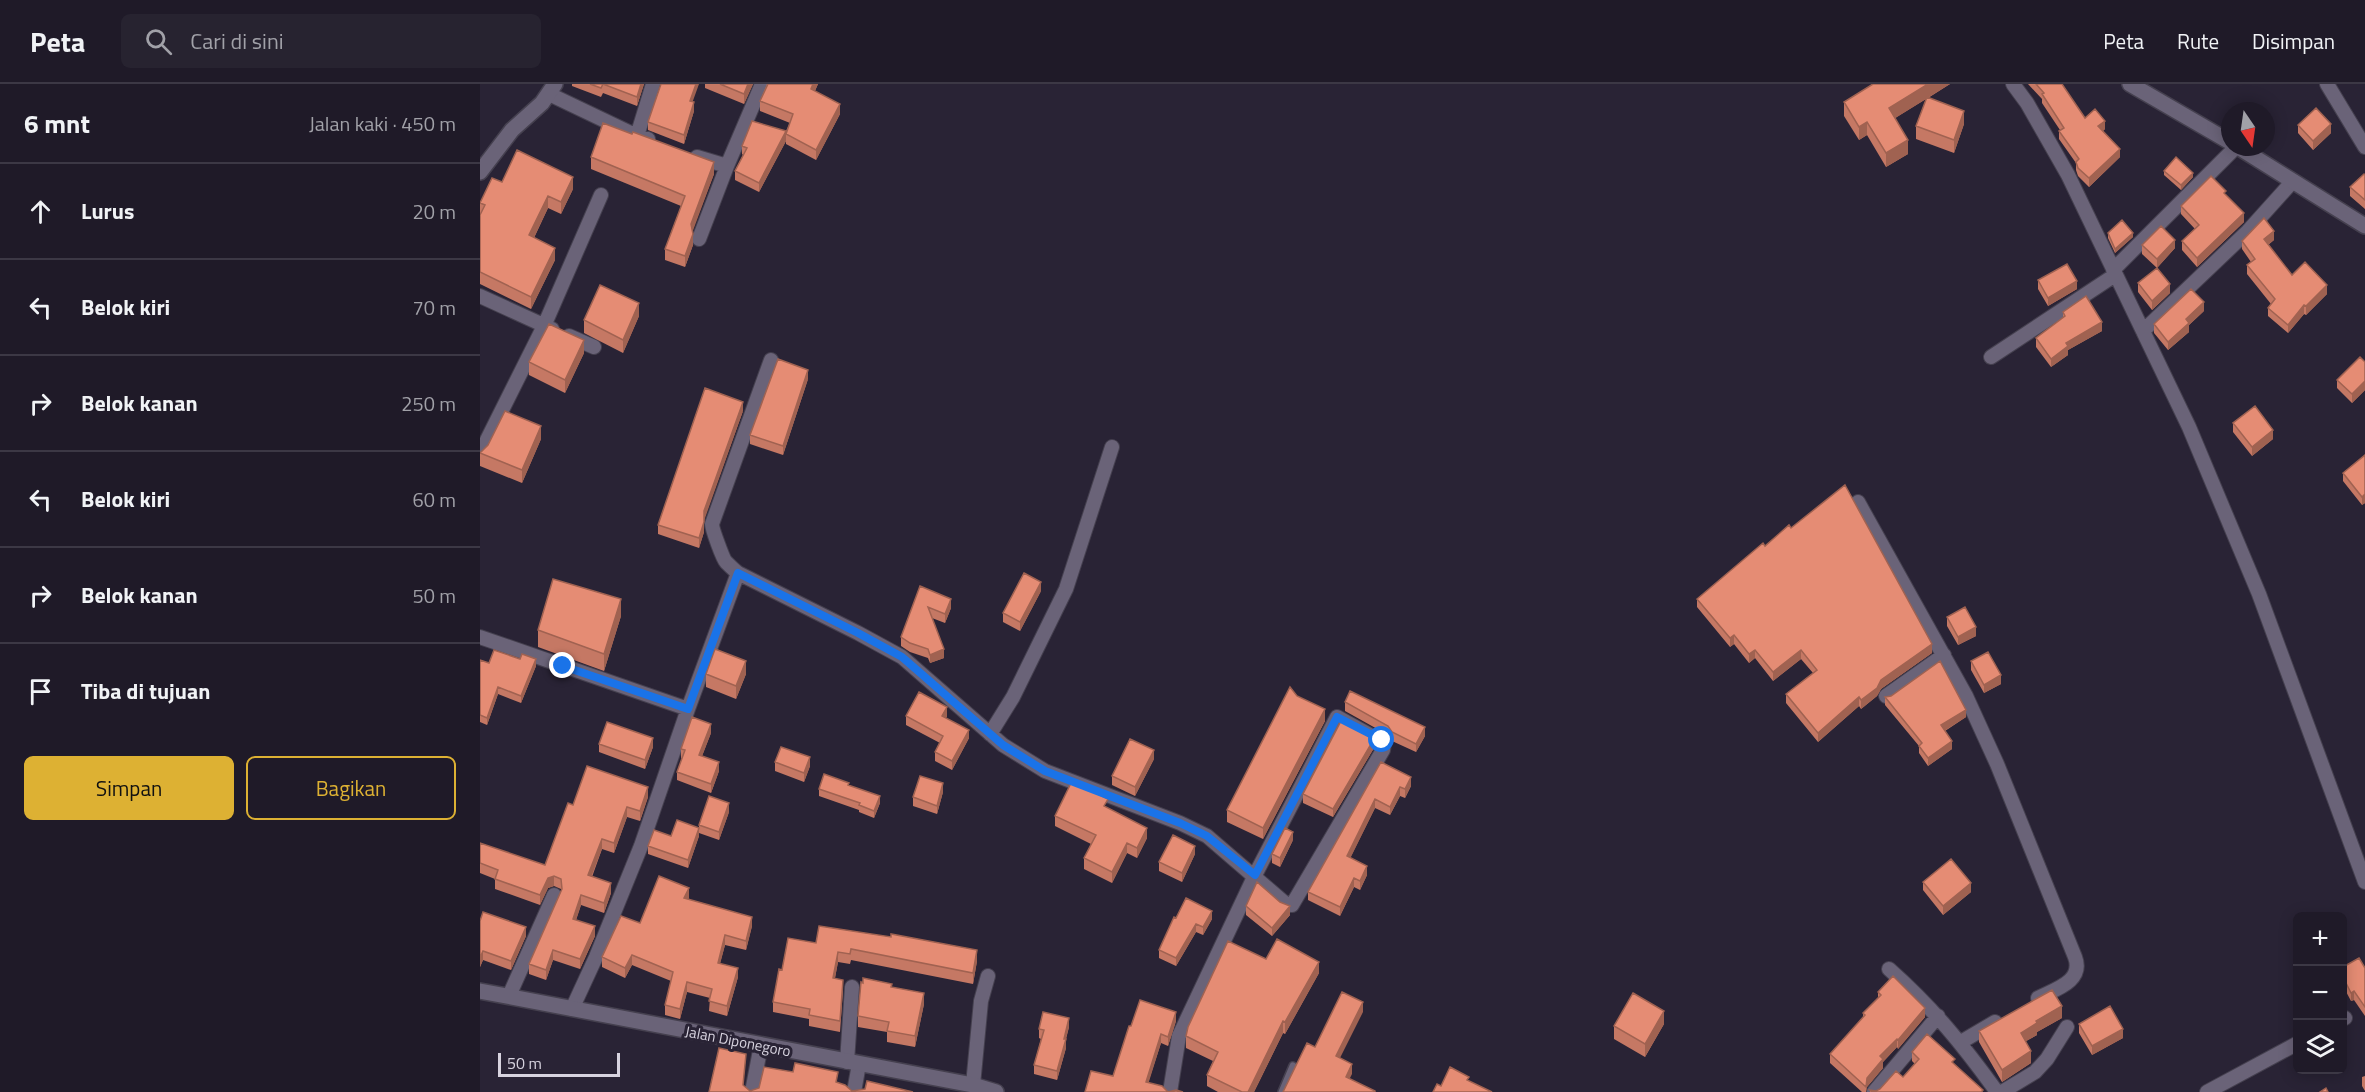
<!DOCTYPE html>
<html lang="id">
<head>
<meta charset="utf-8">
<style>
  :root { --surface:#1f1a28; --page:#272330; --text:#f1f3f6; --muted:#a1a1a8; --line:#3c3845; --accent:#ddb133 }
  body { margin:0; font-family:"Titillium Web",sans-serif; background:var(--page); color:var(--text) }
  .controls { position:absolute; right:18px; bottom:18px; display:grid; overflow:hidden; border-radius:9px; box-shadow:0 3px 15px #0003 }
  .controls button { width:54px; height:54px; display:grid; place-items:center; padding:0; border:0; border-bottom:2px solid var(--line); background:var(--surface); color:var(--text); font:30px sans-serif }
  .compass { position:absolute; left:1741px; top:18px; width:54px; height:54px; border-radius:50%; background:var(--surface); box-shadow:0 3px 15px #0003; rotate:167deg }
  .scale { position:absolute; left:18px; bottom:15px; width:122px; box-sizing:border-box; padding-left:6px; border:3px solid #d7d3df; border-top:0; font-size:16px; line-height:21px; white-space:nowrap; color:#d7d3df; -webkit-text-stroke:4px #292335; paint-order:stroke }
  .stop { position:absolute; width:18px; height:18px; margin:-14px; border:4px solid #1a73e8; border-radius:50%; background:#fff }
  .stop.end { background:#1a73e8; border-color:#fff; box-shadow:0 2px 6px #0008 }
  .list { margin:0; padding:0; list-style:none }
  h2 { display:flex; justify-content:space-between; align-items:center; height:78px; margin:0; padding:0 24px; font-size:26px }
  h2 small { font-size:20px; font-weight:400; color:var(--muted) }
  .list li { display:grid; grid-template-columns:39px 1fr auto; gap:18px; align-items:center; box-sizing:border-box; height:96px; padding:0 24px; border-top:2px solid var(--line) }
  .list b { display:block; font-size:22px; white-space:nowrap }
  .list em { font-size:20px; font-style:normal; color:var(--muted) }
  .actions { display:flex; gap:12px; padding:18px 24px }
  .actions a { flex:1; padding:14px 0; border:2px solid var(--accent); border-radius:9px; text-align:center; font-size:21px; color:var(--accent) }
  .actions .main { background:var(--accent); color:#111 }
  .icon { flex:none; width:33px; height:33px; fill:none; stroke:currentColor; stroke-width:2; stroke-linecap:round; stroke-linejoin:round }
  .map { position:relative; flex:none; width:1885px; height:1008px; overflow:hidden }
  header { display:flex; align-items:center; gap:36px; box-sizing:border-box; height:84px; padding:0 30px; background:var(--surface); border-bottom:2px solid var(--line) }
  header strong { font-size:28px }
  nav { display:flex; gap:33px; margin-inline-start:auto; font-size:21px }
  .search { width:420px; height:54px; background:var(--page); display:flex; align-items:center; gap:15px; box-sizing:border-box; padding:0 21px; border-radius:9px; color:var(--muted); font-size:22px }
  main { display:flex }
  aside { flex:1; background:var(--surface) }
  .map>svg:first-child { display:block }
</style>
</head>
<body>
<header>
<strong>Peta</strong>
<div class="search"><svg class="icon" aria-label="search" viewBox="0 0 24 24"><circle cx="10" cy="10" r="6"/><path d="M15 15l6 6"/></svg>Cari di sini</div>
<nav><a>Peta</a><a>Rute</a><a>Disimpan</a></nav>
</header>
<main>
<aside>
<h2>6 mnt<small>Jalan kaki · 450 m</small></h2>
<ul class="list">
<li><svg class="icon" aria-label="ahead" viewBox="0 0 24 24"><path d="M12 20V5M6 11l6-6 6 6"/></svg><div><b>Lurus</b></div><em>20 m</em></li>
<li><svg class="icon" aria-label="left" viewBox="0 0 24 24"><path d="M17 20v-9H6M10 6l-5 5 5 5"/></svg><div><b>Belok kiri</b></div><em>70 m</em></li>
<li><svg class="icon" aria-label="right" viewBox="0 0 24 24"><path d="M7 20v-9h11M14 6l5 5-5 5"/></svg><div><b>Belok kanan</b></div><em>250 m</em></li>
<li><svg class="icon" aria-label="left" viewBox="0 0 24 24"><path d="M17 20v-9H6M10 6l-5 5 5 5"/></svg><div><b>Belok kiri</b></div><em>60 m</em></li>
<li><svg class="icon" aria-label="right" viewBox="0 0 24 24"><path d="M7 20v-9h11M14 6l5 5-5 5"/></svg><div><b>Belok kanan</b></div><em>50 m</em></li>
<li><svg class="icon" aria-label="arrive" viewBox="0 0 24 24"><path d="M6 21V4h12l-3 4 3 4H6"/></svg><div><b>Tiba di tujuan</b></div></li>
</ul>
<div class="actions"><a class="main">Simpan</a><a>Bagikan</a></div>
</aside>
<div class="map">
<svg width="1885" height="1008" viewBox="0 0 1885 1008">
  <rect width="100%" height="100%" fill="#292335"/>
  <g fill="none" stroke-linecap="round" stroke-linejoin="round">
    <g stroke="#45404f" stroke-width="10">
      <path id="service" d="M802,1008L813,982"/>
    </g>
    <g stroke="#45404f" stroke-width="16">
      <path id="minor" d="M1533,0L1547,19L1588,91L1709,343L1779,510L1885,798
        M1847,0L1885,63
        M69,10L157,52L168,55
        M157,52L173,0
        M217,73L247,82
        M219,155L247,82L282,0
        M1633,186L1756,63
        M0,212L72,245
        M1663,247L1768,147L1813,97
        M89,252L114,263
        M1511,273L1635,191
        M291,276L232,440C232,445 243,475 246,478C250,482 254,486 258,489L378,549L422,573L523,661L565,687L700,739L727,752L806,820L812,821L903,666L904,659L857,633L775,791L699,952L690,1008
        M0,370L64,242L121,111
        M1378,418L1486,612L1517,680L1595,873C1604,897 1576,905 1558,914
        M0,553L208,625
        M1406,612L1464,571
        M510,650L533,613L586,505L632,363
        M1409,885C1453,924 1483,961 1517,1008
        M29,912L74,811
        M92,925L116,873L161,762L208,625L258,489
        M1862,935L1865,934
        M1481,958L1515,938
        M367,978L372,903
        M493,1001L501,917L508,892
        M272,1008L281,961
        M374,1008L379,980
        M1394,1008L1458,932
        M1522,1008L1555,988L1567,975L1587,943
        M1727,1008L1818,959"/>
    </g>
    <g stroke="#45404f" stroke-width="18">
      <path id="tertiary" d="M1650,0L1750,58
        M1758,63L1885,142
        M0,88L32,46L62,19L75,0
        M0,907L493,1001L516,1008"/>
    </g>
    <use href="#service" stroke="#6a6378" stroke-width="7"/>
    <use href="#minor" stroke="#6a6378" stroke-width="14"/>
    <use href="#tertiary" stroke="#6a6378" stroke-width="15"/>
  </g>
  <path fill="#c57864" d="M92,0H164L157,22L123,9L121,13L92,2Z
    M225,0H273L264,20L225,4Z
    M287,0H338L335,7L360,30L336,76L306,60V57L279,108L255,96V87L263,71L262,70V62L306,47L310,39L280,27V17Z
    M1393,0H1470L1448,14L1484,40L1474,69L1436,55V42L1446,15L1415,34L1428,70L1406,83L1387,51L1379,56L1364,32V18Z
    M1548,0H1582L1605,34L1625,45L1623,47L1640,73L1609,103L1598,92L1596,86V79L1579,55V47L1580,46L1562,19V15Z
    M213,17L214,27L204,60L168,46V38Z
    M1818,41L1851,49L1833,66L1818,49Z
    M111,73L234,90L212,147L213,161L205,183L185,176V165L201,122L111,85Z
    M1684,87L1713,93L1701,106L1684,91Z
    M1885,91V125L1870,112V103Z
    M93,105L81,130L68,124L54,154L75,176L51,225L0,200V119Z
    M1746,111L1764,138L1717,183L1702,166V157L1715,145L1701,130V122Z
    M1628,149L1653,153L1635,169L1628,154Z
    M1794,156L1788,161L1812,191L1847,210L1826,231L1824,230L1808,249L1788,232V224L1791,220L1767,190V181L1771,178L1762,165V157Z
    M1662,161L1695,164L1677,184L1662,170Z
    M1558,196L1597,205L1568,222L1558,205Z
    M1658,199L1690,209L1672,226L1658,208Z
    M1724,227L1709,241V248L1688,266L1674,249V240Z
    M1583,228L1622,247L1588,266V271L1571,283L1556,263V254L1583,234Z
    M159,232L143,269L104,249V236Z
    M104,269L85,309L49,291V278Z
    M1885,278V306L1872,319L1857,304V296Z
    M328,295L303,371L270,360V351Z
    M263,327L224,435V448L219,464L178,450V441Z
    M1753,339L1793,355L1772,372L1753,348Z
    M61,355L42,399L0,382V368Z
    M1885,371V419L1882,421L1863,397V389Z
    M1285,462L1452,569L1401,605L1397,612L1381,625L1379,622L1338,658L1306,619V610L1333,589L1321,575L1293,597L1275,574L1269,579L1254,560L1250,563L1217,523V515Z
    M440,502L471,524L465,539L452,534L464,574L450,579L448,574L430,568L421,562V553Z
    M561,507L540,547L523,538V529Z
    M141,532L124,587L58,563V546Z
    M1467,533L1496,552L1478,561L1467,542Z
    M0,576L9,579L56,582L41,619L18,610L7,641L0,638Z
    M1491,577L1521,600L1504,609L1491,586Z
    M226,590H266L256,615L226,603Z
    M817,612L845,637L783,755L747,738V726Z
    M1405,613L1486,633L1465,647L1472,665L1448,682L1439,669V662L1405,621Z
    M865,618L945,652L936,668L912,657L908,651L865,627Z
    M426,632H467L466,634L489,654L472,686L455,677V668L460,659L426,641Z
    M231,649L222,672L239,687L231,709L197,696V688L202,674H201V665Z
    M119,660L173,663L165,685L119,668Z
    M894,664L853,733L823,719V710Z
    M674,675L655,712L632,701V692Z
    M295,678L330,682L324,698L295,687Z
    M901,678L931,702L925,714L920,712L910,731L895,724L870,774L887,791L880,806L874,803L860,832L828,816V808Z
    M369,701L400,719L394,734L379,728V726L339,712V705Z
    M463,708L457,730L433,722V713Z
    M168,713L160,737L147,733L134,769L122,765L112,793L131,809L124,829L101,821L96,836L115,852L100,885L73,876L66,896L49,890V880L81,807V805L74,802L68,804L60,821L15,805V795L0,789V759L65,781L93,721Z
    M628,724L667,754L657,774L647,769L632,799L604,785V774L611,760L575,742V732Z
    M249,728L239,756L219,749V752L208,784L168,770V762L191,752L219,744V741Z
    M813,756L800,783L792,779V770Z
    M715,770L702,798L679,787V778Z
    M1443,798L1491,808L1463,831L1443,806Z
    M209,814L208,815L272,842L266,866L245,861L240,879L258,893L247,932L229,927L230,914L207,908L200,935L185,931V921L191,897L152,881L145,894L122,883V873L160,839Z
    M766,822L810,831L792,852L766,831Z
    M696,834L732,835L723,851L716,848L696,882L679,874V866Z
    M0,837L46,852L31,886L3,876L0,883Z
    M336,859L497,877L493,900L371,876L370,880L358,878L355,894L363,906L360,948L329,942V935L293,928V918L302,886Z
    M786,875L839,889L805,950L803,949L774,1008H738L727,1002V991L733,977L706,964V952Z
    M1863,883L1885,884V932L1874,916L1871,917L1863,902Z
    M412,903L444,920L435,963L407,958V948L378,943V932Z
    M1398,908L1445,933L1418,965L1417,963L1403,978V984L1387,1003L1386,1008H1382L1350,979V970L1383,934V929L1398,915Z
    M1582,934L1557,948V951L1546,957L1551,979L1522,998L1499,958V947Z
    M696,937L688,962L681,959L668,999L688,1008L633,992L651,942Z
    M1184,940L1165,973L1134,955V942Z
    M1599,940L1643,954L1612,971L1599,949Z
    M589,943L586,955V964L577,996L554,990V981L561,955L559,954V945Z
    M1432,968L1475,981L1503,1008H1390V1006L1396,1007L1423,993L1435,980L1432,977Z
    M1885,992V1007L1882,1002V993Z"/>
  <path fill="#a06251" d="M161,0H164L157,22V13Z
    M216,0H219L210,25V17Z
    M268,0H273L264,20V10Z
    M333,0H338L331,15V5Z
    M1448,0H1470L1409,38V24Z
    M214,18V27L204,60V51Z
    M360,20V30L336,76V66Z
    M1484,27V40L1474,69V56Z
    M1625,37V45L1618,51V42Z
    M1387,38V51L1379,56V43Z
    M1851,40V49L1833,66V57Z
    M306,47V57L279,108V99Z
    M1428,56V70L1406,83V69Z
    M1640,65V73L1609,103V94Z
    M234,78V90L211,152V140Z
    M1713,89V93L1701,106V101Z
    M93,93V105L81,130V118Z
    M68,112V124L49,164V151Z
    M1764,129V138L1717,183V174Z
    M1794,147V156L1784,164V155Z
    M1653,149V153L1635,169V165Z
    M213,150V161L205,183V172Z
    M1695,156V164L1677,184V175Z
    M75,164V176L51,225V213Z
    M1597,197V205L1568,222V214Z
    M1690,200V209L1672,226V217Z
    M1847,201V210L1826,231V222Z
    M1724,218V227L1709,241V248L1688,266V258L1706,235Z
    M159,219V232L143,269V256Z
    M1824,221V230L1808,249V241Z
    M1622,238V247L1588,266V271L1571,283V275L1586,259Z
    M104,256V269L85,309V296Z
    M328,286V295L303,371V362Z
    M1885,297V306L1872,319V310Z
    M263,318V327L224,437V427Z
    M61,342V355L42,399V386Z
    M1793,346V355L1772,372V363Z
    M1885,410V419L1882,421V413Z
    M224,438V448L219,464V454Z
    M561,498V507L540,547V538Z
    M141,515V532L124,587V570Z
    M471,515V524L465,539V530Z
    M1496,543V552L1478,561V553Z
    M1254,551V560L1250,563V554Z
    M1452,560V569L1401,605L1397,612L1381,625V616L1401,596Z
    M464,565V574L450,579V571Z
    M1275,566V574L1269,579V570Z
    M1321,566V575L1293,597V588Z
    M56,575V582L41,619V612Z
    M266,577V590L256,615V602Z
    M1521,591V600L1504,609V601Z
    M18,603V610L7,641V634Z
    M1379,613V622L1338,658V649Z
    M467,623V632L462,640V632Z
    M845,625V637L783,755V744Z
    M1486,626V633L1461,649V641Z
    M231,640V649L219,680V671Z
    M945,643V652L936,668V660Z
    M489,646V654L472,686V677Z
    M173,654V663L165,685V676Z
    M894,655V664L853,733V725Z
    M1472,657V665L1448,682V674Z
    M674,666V675L655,712V703Z
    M330,673V682L324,698V689Z
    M239,678V687L231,709V700Z
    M931,693V702L925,714V705Z
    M463,699V708L457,730V722Z
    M168,703V713L160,737V727Z
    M920,703V712L910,731V723Z
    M400,712V719L394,734V727Z
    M895,715V724L867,781V772Z
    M249,719V728L239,756V748Z
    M147,723V733L134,769V759Z
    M219,744V752L208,784V776Z
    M667,744V754L657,774V764Z
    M813,748V756L800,783V774Z
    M122,755V765L108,801V791Z
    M647,759V769L632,799V788Z
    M715,762V770L702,798V789Z
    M887,782V791L880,806V797Z
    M74,792V802L68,804L60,821V811L68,794Z
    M874,794V803L860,832V823Z
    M131,799V809L124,829V819Z
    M1491,799V808L1463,831V822Z
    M209,804V814L204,824V814Z
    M101,811V821L93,845V835Z
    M810,822V831L792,852V844Z
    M732,827V835L723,851V843Z
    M272,833V842L266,866V857Z
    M716,840V848L696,882V874Z
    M115,842V852L100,885V875Z
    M46,843V852L31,886V877Z
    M245,851V861L238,888V879Z
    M73,866V876L66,896V886Z
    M497,866V877L493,900V889Z
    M3,867V876L0,883V874Z
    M358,868V878L353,904V894Z
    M152,871V881L145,894V884Z
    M839,878V889L805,950V938Z
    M258,884V893L247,932V922Z
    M207,898V908L200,935V925Z
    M1874,907V916L1871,917V909Z
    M444,909V920L435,963V952Z
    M883,918V928L856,982V972Z
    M1582,922V934L1557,948V951L1541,960V949L1556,937Z
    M1445,924V933L1418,965V956Z
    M1184,927V940L1165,973V960Z
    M696,928V937L688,962V953Z
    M589,934V943L585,958L586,955V964L577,996V987Z
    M803,937V949L774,1008H768Z
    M1643,945V954L1612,971V962Z
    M681,950V959L666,1007V998Z
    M1417,955V963L1403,978V984L1387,1003L1386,1008L1387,994L1400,972Z
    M1551,967V979L1522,998V986Z
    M872,980V990L866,1002V993Z"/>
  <path fill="#e58c74" stroke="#a06251" stroke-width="1.5" d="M110,0H161L157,13L123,0L121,4Z
    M181,0H216L210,17L214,18L204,51L168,38Z
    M240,0H268L264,10Z
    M288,0H333L331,5L360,20L336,66L306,50L313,30L280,17Z
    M1393,0H1448L1409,24L1428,56L1406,69L1387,38L1379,43L1364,18Z
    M1556,0H1582L1605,34L1615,25L1625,37L1618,42L1640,65L1609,94L1598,84L1596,78L1599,75L1579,47L1584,44L1562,10L1564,9Z
    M1447,13L1484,27L1474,56L1436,42Z
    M1836,24L1851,40L1833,57L1818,41Z
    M272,37L306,47L279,99L255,87L267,64L262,62Z
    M123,39L152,50L153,48L234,78L211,140L213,150L205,172L185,165L205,112L111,73Z
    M37,66L93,93L81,118L68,112L49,151L75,164L51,213L0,188V131L5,121L0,119L12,94L22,98Z
    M1696,73L1713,89L1701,101L1684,87Z
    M1884,90L1885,91V116L1870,103Z
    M1731,92L1746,107L1744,109L1764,129L1717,174L1702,157L1719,141L1701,122Z
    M1784,134L1794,147L1784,155L1812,191L1825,178L1847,201L1826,222L1824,221L1808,241L1788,224L1795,215L1767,181L1775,175L1762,157Z
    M1642,136L1653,149L1635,165L1628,149Z
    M1681,142L1695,156L1677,175L1662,161Z
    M1587,180L1597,197L1568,214L1558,196Z
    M1677,184L1690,200L1672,217L1658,199Z
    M120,201L159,219L143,256L104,236Z
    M1711,205L1724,218L1706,235L1709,239L1688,258L1674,240Z
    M1606,212L1622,238L1586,259L1588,262L1571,275L1556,254L1585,232L1583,228Z
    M69,240L104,256L85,296L49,278Z
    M1880,273L1885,278V297L1872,310L1857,296Z
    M298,275L328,286L303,362L270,351Z
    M225,304L263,318L224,427V438L219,454L178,441Z
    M1775,322L1793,346L1772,363L1753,339Z
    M25,327L61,342L42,386L0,369L8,361Z
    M1885,371V410L1882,413L1863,389Z
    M1365,401L1452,560L1401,596L1397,604L1381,616L1379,613L1338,649L1306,610L1337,586L1321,566L1293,588L1275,566L1269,570L1254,551L1250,554L1217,515L1283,459L1285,462L1309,441L1311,444Z
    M544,489L561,498L540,538L523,529Z
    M73,495L141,515L124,570L58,546Z
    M440,502L471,515L465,530L448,523L464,565L450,571L448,565L430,559L421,553Z
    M1485,523L1496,543L1478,553L1467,533Z
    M235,565L266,577L256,602L226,590Z
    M14,566L40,575L42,570L56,575L41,612L18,603L7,634L0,631V576L9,579Z
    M1508,568L1521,591L1504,601L1491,577Z
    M1460,577L1486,626L1461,641L1472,657L1448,674L1439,662L1442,659L1405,613L1411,612Z
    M810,603L817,612L845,625L783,744L747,726Z
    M870,607L945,643L936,660L912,648L908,642L865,618Z
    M439,608L467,623L462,632L489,646L472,677L455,668L463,652L426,632Z
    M212,633L231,640L219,671L239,678L231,700L197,688L205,666L201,665Z
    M861,637L894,655L853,725L823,710Z
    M127,638L173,654L165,676L119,660Z
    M650,655L674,666L655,703L632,692Z
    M301,663L330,673L324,689L295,678Z
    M901,678L931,693L925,705L920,703L910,723L895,715L867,772L887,782L880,797L874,794L860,823L828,808Z
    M107,682L168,703L160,727L147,723L134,759L122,755L108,791L131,799L124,819L101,811L93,835L115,842L100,875L73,866L66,886L49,880L82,805L81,795L74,792L68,794L60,811L15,795L18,786L0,779V759L65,781L88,719L93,721Z
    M344,690L369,699L368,701L400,712L394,727L379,721L380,719L339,705Z
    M440,692L463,699L457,722L433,713Z
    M592,697L628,715L624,722L667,744L657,764L647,759L632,788L604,774L616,751L575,732Z
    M229,712L249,719L239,748L219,741Z
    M197,736L219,744L208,776L168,762L174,746L191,752Z
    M805,744L813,748L800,774L792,770Z
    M693,751L715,762L702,789L679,778Z
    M1471,775L1491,799L1463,822L1443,798Z
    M179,792L209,804L204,814L272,833L266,857L245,851L238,879L258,884L247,922L229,917L232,905L207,898L200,925L185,921L193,888L152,871L145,884L122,873L141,832L160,839Z
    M777,798L800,818L810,822L792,844L766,822Z
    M706,814L732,827L723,843L716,840L696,874L679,866L694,833L696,834Z
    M3,828L46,843L31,877L3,867L0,874V837Z
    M339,842L411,853V850L497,866L493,889L371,865L370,870L358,868L353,894L363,896L360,937L329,931L330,925L293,918L299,885L302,886L308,854L336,859Z
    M797,855L839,878L805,938L803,937L768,1008H762L727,991L738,968L706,952L708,943L748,857L786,875Z
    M1879,874L1885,884V923L1874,907L1871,909L1863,893V883Z
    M1413,892L1445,924L1418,956L1417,955L1400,972L1403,975L1387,994L1386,1003L1350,970L1385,931L1383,929L1401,911L1398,908Z
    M383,894L412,900L411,903L444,909L435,952L407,947L409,938L378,932L381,898L383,899Z
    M1572,906L1582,922L1556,937L1557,939L1541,949L1551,967L1522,986L1499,947Z
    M862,908L883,918L856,972L872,980L866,993L895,1007V1008H803L827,959L835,963Z
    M1153,909L1184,927L1165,960L1134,942Z
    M660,916L696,928L688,953L681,950L666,998L682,1002L688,1008H605L611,987L633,992L649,942H651Z
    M1630,922L1643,945L1612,962L1599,940Z
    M563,928L589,934L584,955H586L577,987L554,981L564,946L559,945Z
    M1447,950L1475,975L1472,978L1503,1006L1501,1008H1392L1390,1006L1396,1007L1400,1005L1416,987L1423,993L1439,975L1432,968Z
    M239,964L266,970L263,1001L270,1007L279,1004L284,983L313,988L315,979L358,988L356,998L365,1001L372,1007L385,1005L387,997L433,1008H229Z
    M970,983L989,993L987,996L1012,1008H953L957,1000L961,1002Z
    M1846,1004L1848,1008H1840Z
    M696,1006L703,1008H688Z"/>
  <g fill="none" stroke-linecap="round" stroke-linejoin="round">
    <path stroke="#1a73e8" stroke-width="8" d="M83,582L208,625L258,489L378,549L422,573L523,661L565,687L700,739L727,752L775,791L857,633L902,656"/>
  </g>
  <g text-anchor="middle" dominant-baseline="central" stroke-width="6" stroke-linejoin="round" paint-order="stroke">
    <g font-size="15" fill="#d7d3df" stroke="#292335">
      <text transform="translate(258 957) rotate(11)">Jalan Diponegoro</text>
    </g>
  </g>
</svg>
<div class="controls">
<button>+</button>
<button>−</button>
<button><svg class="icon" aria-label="layers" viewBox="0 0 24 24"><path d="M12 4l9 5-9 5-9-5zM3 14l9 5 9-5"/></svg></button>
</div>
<svg class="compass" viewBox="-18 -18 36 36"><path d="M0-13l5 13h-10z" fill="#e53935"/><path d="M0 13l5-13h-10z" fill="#a1a1a8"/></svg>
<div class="scale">50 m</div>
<div class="stop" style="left:902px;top:656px"></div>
<div class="stop end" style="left:83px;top:582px"></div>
</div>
</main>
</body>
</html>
